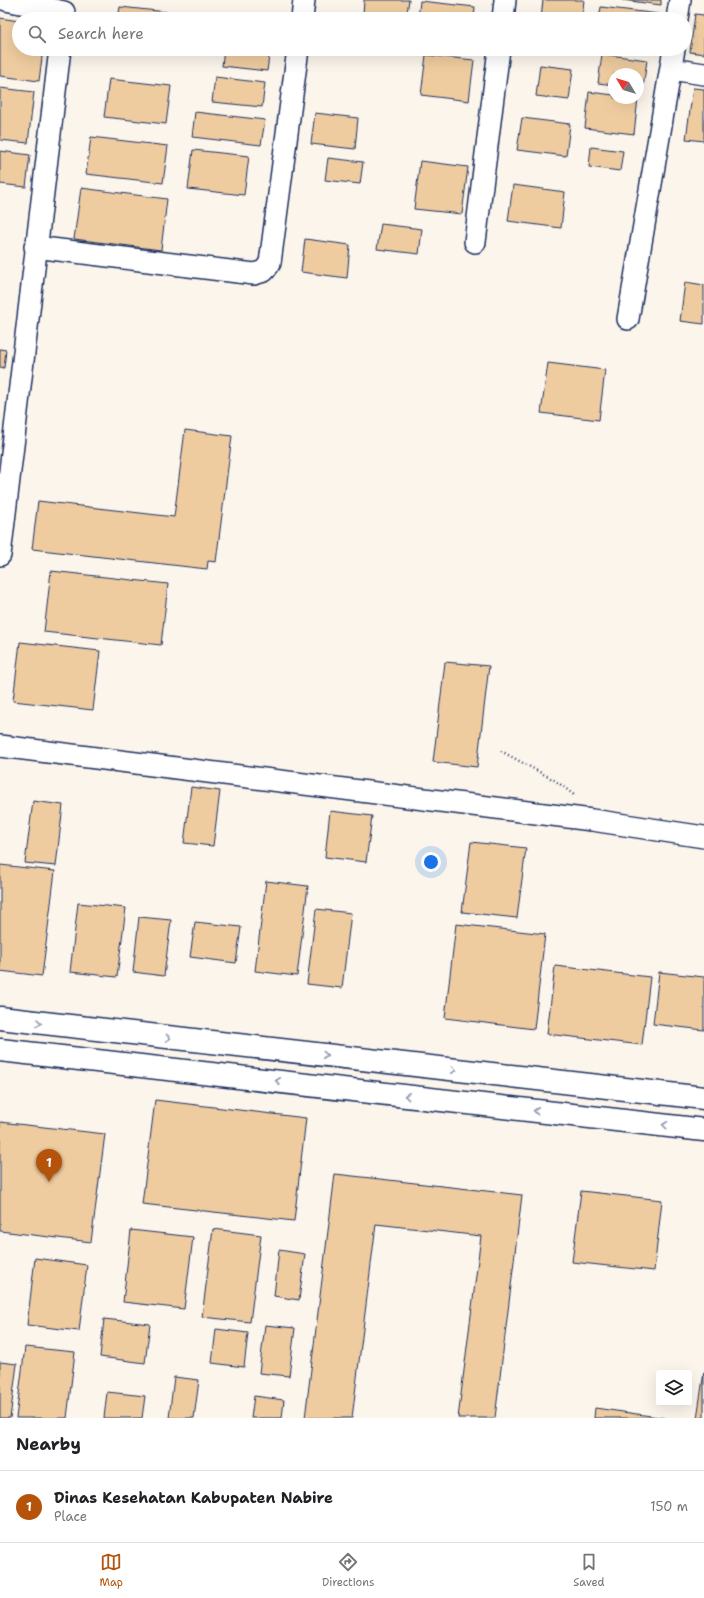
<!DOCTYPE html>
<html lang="en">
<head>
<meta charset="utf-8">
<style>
  :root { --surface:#fff; --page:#f6f6f6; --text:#202124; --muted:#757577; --line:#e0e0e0; --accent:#b45309 }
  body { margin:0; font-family:"Shantell Sans",sans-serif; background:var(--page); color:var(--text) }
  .controls { position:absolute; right:12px; bottom:12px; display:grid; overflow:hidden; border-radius:4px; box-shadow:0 4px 16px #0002 }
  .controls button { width:36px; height:36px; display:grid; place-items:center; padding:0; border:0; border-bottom:1px solid var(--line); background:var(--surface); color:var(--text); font:20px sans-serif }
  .compass { position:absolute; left:608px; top:68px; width:36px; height:36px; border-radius:50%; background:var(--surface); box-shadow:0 4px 16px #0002; rotate:308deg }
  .you { position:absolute; left:431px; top:862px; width:14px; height:14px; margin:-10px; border:3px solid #fff; border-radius:50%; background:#1a73e8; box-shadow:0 0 0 6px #1a73e833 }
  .badge { display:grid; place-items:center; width:26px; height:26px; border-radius:50%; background:var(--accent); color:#fff; font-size:13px; font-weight:700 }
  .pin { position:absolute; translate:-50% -33px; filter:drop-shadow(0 1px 2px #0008) }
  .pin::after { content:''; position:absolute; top:21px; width:14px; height:12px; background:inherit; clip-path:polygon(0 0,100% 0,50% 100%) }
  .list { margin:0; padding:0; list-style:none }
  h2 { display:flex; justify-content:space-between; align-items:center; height:52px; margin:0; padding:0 16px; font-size:17px }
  h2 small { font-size:13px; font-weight:400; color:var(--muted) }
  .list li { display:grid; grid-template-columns:26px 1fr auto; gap:12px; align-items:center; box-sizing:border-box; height:72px; padding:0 16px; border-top:1px solid var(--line) }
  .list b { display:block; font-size:15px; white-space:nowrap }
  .list p { margin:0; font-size:13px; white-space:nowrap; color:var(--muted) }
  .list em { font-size:13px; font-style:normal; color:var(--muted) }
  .icon { flex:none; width:22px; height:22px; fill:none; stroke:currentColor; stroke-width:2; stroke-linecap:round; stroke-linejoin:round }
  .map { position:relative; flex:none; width:704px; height:1418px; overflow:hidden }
  .search { position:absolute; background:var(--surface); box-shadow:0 4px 16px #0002; left:12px; right:12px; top:12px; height:44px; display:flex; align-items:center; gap:10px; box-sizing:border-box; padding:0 14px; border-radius:22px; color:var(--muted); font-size:15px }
  .sheet { height:124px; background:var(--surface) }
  nav { display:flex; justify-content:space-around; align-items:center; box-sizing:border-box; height:56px; border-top:1px solid var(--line); background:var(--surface); font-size:11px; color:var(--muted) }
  nav a { display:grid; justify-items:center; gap:2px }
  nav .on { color:var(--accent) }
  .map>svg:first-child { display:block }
</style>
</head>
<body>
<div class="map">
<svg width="704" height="1418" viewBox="0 0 704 1418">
  <rect width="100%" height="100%" fill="#fcf5ec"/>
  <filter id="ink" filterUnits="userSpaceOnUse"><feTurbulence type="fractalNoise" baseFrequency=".025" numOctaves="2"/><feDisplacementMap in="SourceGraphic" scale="8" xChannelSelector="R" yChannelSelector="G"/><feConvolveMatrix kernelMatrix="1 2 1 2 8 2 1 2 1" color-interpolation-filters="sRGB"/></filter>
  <g filter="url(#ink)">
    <path fill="#efcca0" stroke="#1b2f5e" d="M364,0H409L406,19L363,15Z
      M543,0H584L582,19H541Z
      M622,0H661V5Z
      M420,1L475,7L474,19H418Z
      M120,7L167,12L166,19H118Z
      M601,7L659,14V19H599Z
      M695,14L704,15V54L690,52Z
      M0,18L19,21V49H43L39,81L0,76Z
      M224,49H270L267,71L222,66Z
      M602,54L647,60L643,88L638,87V74H614V85L598,83Z
      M426,55L474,60L469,101L421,95Z
      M540,65L573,69L569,100L536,96Z
      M215,77L265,83L262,107L212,102Z
      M109,79L171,86L166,124L104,117Z
      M0,88L34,92L28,143L0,140Z
      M693,88L704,89V141L686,139Z
      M589,92L614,95V98H638L634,134L585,128Z
      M195,112L265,120L261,145L192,137Z
      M315,113L358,118L355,149L311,144Z
      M522,118L570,124L566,156L517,150Z
      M91,137L168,146L163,183L86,174Z
      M591,147L623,151L620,171L589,167Z
      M193,150L249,156L244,195L188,189Z
      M0,151L30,155L26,187L0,184Z
      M328,158L363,162L360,184L325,180Z
      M420,161L468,167L462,214L414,209Z
      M513,185L565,192L561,228L508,221Z
      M81,188L167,199L161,250L74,239Z
      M381,224L422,229L419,254L377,249Z
      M305,239L350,245L347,278L301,272Z
      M685,282L704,285V324L680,321Z
      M0,349L6,350L4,368L0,367Z
      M548,363L605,370L599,420L541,413Z
      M185,430L232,436L216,562L208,561L207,569L32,549L38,501L174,517Z
      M51,571L168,584L161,645L44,632Z
      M20,642L100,651L93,710L13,701Z
      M445,662L489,666L477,767L433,762Z
      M191,787L220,791L213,846L184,843Z
      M33,801L63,805L56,866L25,863Z
      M330,811L372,816L366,862L325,857Z
      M471,842L526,848L517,918L462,912Z
      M0,865L55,871L42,976L0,971Z
      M266,881L308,886L297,976L255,971Z
      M78,903L126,908L117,977L70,972Z
      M316,909L351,913L342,988L307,984Z
      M139,917L171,920L164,976L133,972Z
      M195,922L241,927L236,963L190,957Z
      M456,924L545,934L534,1029L445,1018Z
      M555,966L650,977L642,1045L547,1034Z
      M659,972L704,977V1030L653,1024Z
      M155,1100L306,1118L294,1221L142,1204Z
      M0,1122L105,1134L91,1242L0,1231Z
      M335,1174L522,1195L495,1418H458L481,1236L376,1224L352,1418H305Z
      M581,1191L662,1200L654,1271L572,1262Z
      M213,1229L261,1235L250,1322L202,1317Z
      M131,1230L193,1237L184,1309L123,1302Z
      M279,1250L305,1254L299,1300L274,1296Z
      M35,1258L87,1265L79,1331L27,1325Z
      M104,1319L150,1324L145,1363L100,1357Z
      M265,1325L295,1328L289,1376L259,1373Z
      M216,1329L248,1333L244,1367L212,1363Z
      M25,1347L75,1352L67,1418H16Z
      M0,1362L17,1364L10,1418H0Z
      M704,1372V1418H697Z
      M174,1377L199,1380L194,1418H169Z
      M107,1392L145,1396L142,1418H104Z
      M254,1396L284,1400L282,1418H251Z
      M595,1408L665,1418H594Z"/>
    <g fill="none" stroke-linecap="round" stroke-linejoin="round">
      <g stroke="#1b2f5e" stroke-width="24">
        <path id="street" d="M6,0L64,12L63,19
          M302,19L304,0
          M503,19L505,0
          M677,19L680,0
          M671,69L704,74
          M475,242L499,49
          M35,247L254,274L264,271L270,263L298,49
          M628,319L674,49
          M0,555L60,49
          M0,746L592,820L704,837"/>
      </g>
      <g stroke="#1b2f5e" stroke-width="25">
        <path id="primary" d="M0,1018L704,1098
          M0,1050L704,1130"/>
      </g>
      <path stroke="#1b2f5e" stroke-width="2.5" stroke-dasharray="1 3" stroke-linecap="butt" d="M501,751L556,781L574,795"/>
      <use href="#street" stroke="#fff" stroke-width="21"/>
      <use href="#primary" stroke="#fff" stroke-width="22"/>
    </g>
    <defs><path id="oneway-chevron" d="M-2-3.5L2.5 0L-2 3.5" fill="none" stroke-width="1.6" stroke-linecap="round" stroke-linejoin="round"/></defs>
    <g stroke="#8d97ae">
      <use href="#oneway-chevron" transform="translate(39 1023) rotate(6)"/>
      <use href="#oneway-chevron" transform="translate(168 1038) rotate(6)"/>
      <use href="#oneway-chevron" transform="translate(325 1055) rotate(6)"/>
      <use href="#oneway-chevron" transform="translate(454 1070) rotate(6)"/>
      <use href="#oneway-chevron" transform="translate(278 1081) rotate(-174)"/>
      <use href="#oneway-chevron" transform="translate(407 1096) rotate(-174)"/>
      <use href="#oneway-chevron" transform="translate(536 1111) rotate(-174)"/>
      <use href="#oneway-chevron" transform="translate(665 1125) rotate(-174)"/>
    </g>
  </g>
</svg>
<div class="controls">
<button><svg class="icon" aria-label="layers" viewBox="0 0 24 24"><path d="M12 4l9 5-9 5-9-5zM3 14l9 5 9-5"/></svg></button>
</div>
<svg class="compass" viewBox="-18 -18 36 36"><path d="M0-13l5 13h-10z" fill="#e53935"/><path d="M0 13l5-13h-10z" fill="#757577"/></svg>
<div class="you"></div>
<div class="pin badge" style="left:49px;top:1182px">1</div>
<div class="search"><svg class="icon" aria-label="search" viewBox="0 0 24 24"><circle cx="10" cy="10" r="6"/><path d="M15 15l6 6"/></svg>Search here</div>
</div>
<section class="sheet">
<h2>Nearby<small></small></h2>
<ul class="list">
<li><span class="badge">1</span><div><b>Dinas Kesehatan Kabupaten Nabire</b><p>Place</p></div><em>150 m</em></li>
</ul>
</section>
<nav>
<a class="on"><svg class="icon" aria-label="map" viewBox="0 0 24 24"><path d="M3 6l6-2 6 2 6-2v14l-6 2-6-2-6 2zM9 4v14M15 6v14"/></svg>Map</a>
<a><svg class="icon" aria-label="directions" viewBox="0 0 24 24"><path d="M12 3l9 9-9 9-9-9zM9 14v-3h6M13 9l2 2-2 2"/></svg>Directions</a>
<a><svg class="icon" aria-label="saved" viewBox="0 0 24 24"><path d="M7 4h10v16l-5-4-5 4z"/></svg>Saved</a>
</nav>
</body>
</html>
